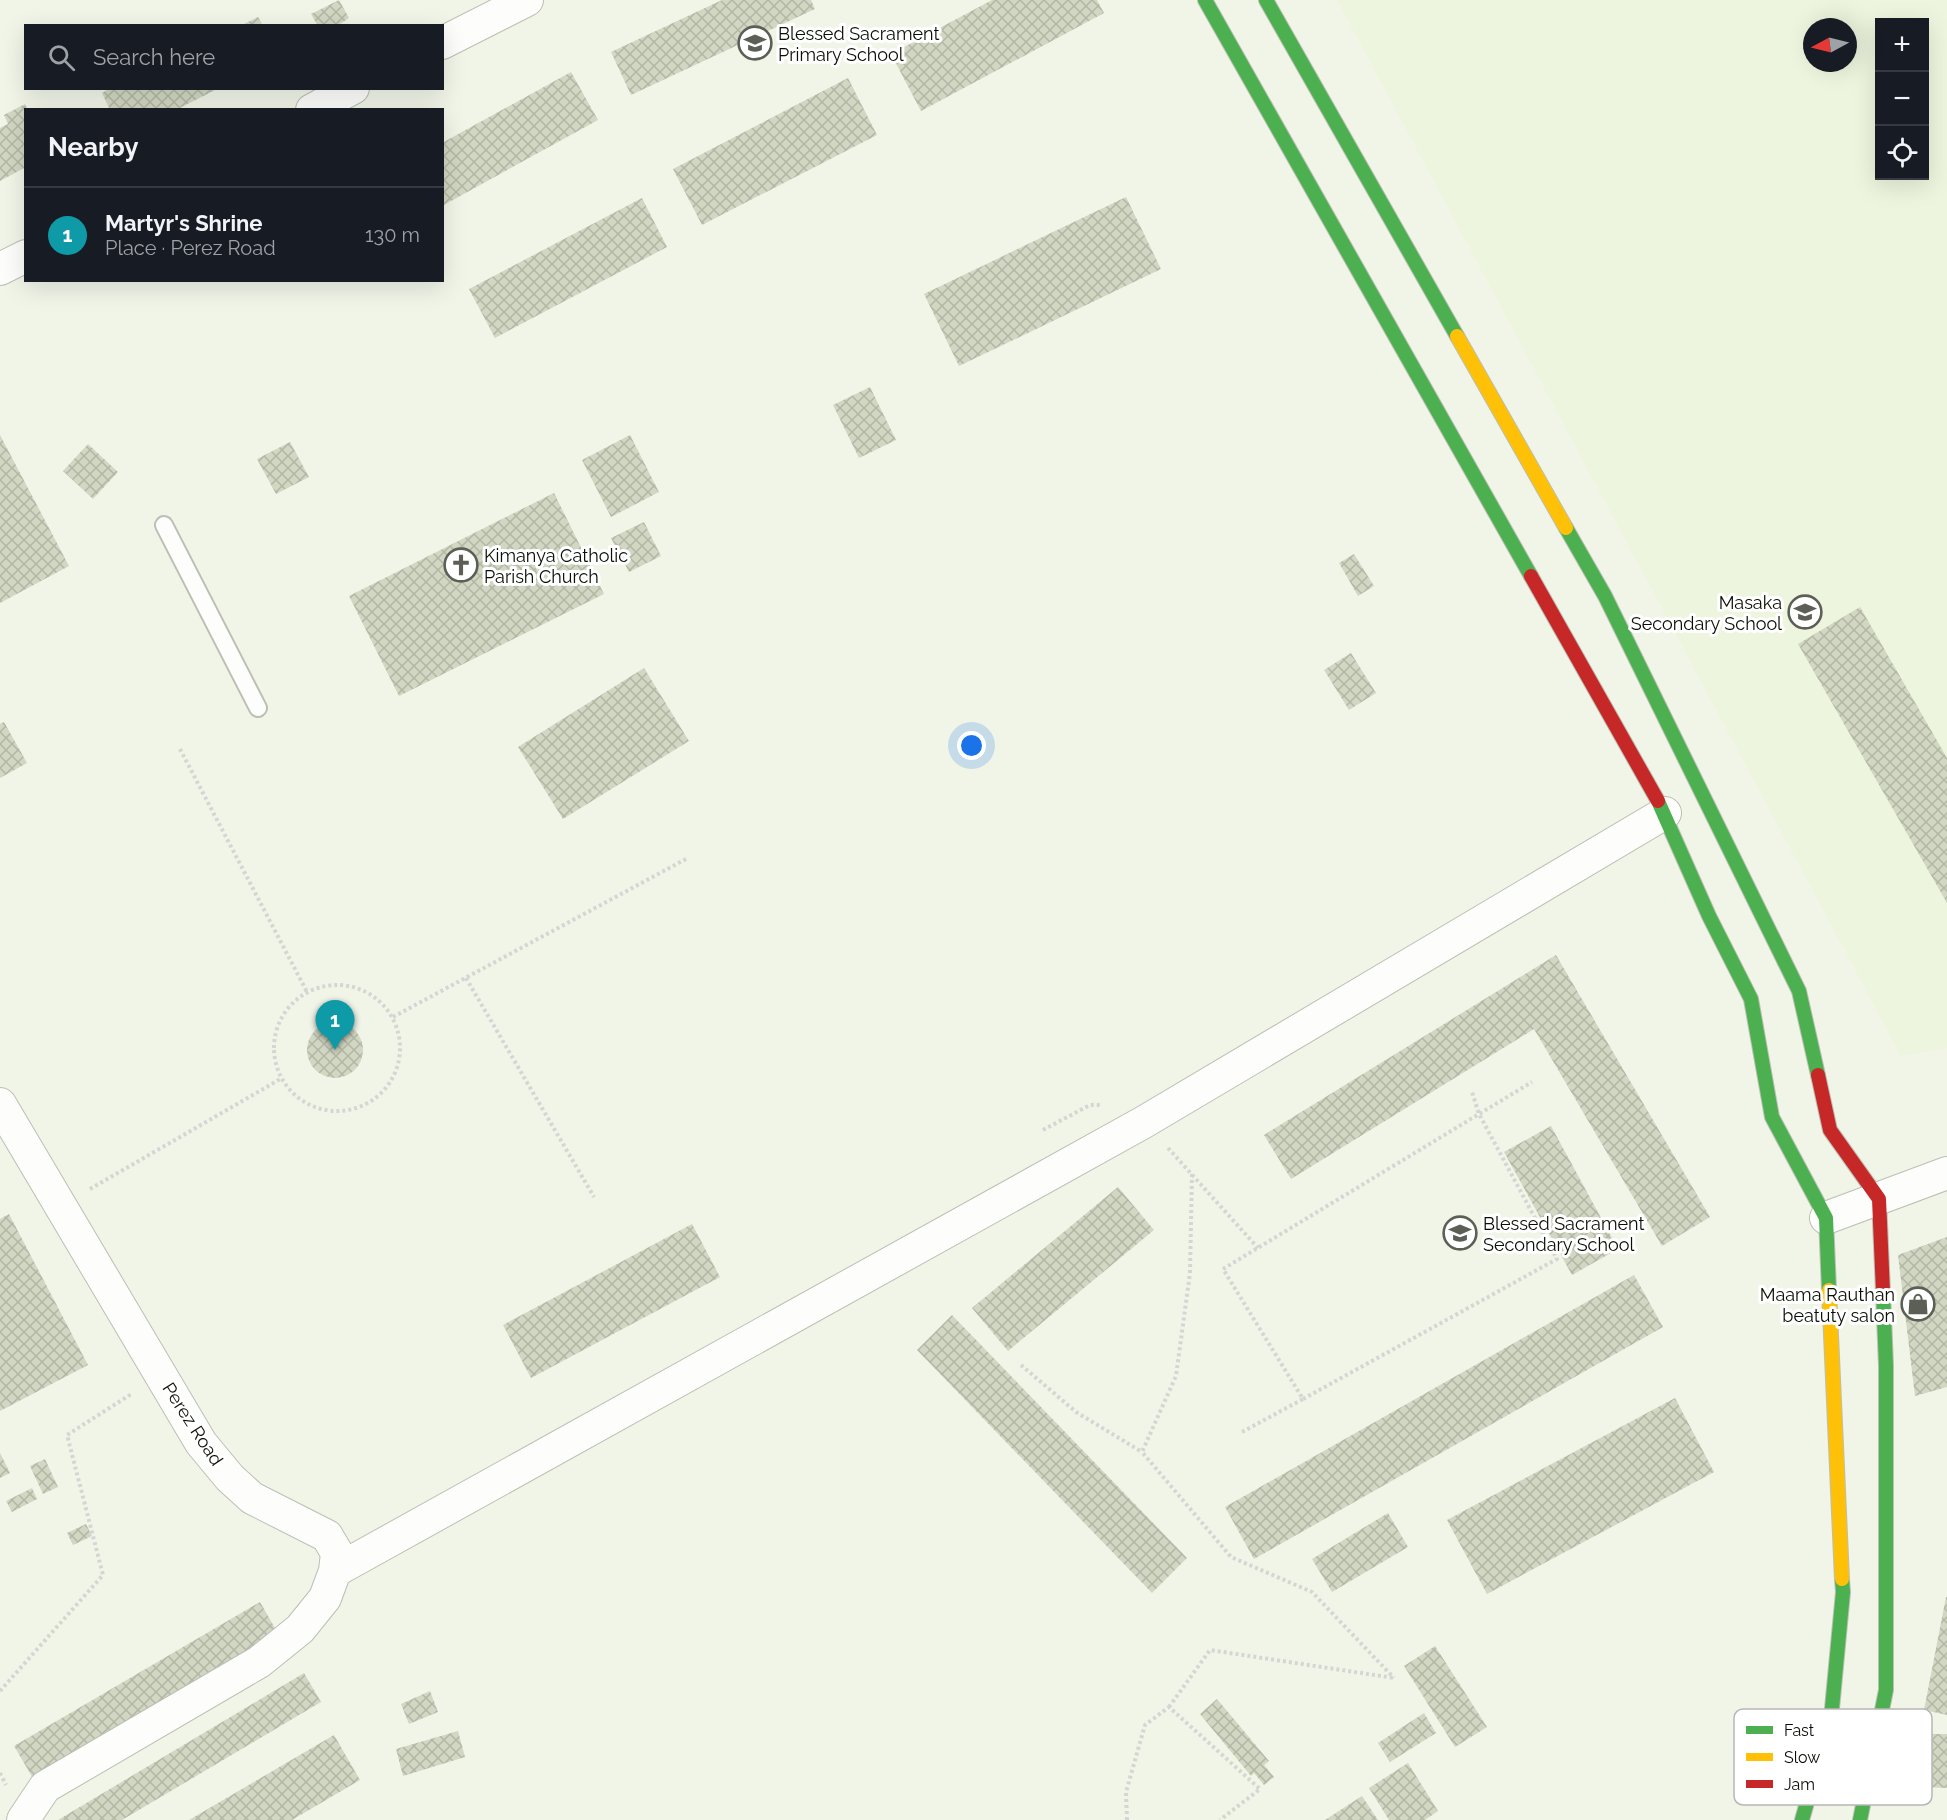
<!DOCTYPE html>
<html lang="en">
<head>
<meta charset="utf-8">
<style>
  :root { --surface:#171b24; --page:#242831; --text:#f1f3f6; --muted:#9ea1a6; --line:#363941; --accent:#2563eb }
  body { margin:0; font-family:Raleway,sans-serif; background:var(--page); color:var(--text) }
  .controls { position:absolute; right:18px; top:18px; display:grid; overflow:hidden; border-radius:0px; box-shadow:0 6px 24px #0002 }
  .controls button { width:54px; height:54px; display:grid; place-items:center; padding:0; border:0; border-bottom:2px solid var(--line); background:var(--surface); color:var(--text); font:30px sans-serif }
  .compass { position:absolute; left:1803px; top:18px; width:54px; height:54px; border-radius:50%; background:var(--surface); box-shadow:0 6px 24px #0002; rotate:263deg }
  .you { position:absolute; left:972px; top:746px; width:21px; height:21px; margin:-15px; border:4px solid #fff; border-radius:50%; background:#1a73e8; box-shadow:0 0 0 9px #1a73e833 }
  .badge { display:grid; place-items:center; width:39px; height:39px; border-radius:50%; background:var(--accent); color:#fff; font-size:20px; font-weight:700 }
  .pin { position:absolute; translate:-50% -50px; filter:drop-shadow(0 2px 3px #0008) }
  .pin::after { content:''; position:absolute; top:32px; width:21px; height:18px; background:inherit; clip-path:polygon(0 0,100% 0,50% 100%) }
  .list { margin:0; padding:0; list-style:none }
  h2 { display:flex; justify-content:space-between; align-items:center; height:78px; margin:0; padding:0 24px; font-size:26px }
  h2 small { font-size:20px; font-weight:400; color:var(--muted) }
  .list li { display:grid; grid-template-columns:39px 1fr auto; gap:18px; align-items:center; box-sizing:border-box; height:96px; padding:0 24px; border-top:2px solid var(--line) }
  .list b { display:block; font-size:22px; white-space:nowrap }
  .list p { margin:0; font-size:20px; white-space:nowrap; color:var(--muted) }
  .list em { font-size:20px; font-style:normal; color:var(--muted) }
  .icon { flex:none; width:33px; height:33px; fill:none; stroke:currentColor; stroke-width:2; stroke-linecap:round; stroke-linejoin:round }
  .map { position:relative; flex:none; width:1947px; height:1820px; overflow:hidden }
  .search { position:absolute; background:var(--surface); box-shadow:0 6px 24px #0002; left:24px; top:24px; width:420px; height:66px; display:flex; align-items:center; gap:15px; box-sizing:border-box; padding:0 21px; border-radius:0px; color:var(--muted); font-size:22px }
  .panel { position:absolute; background:var(--surface); box-shadow:0 6px 24px #0002; left:24px; top:108px; width:420px; height:174px; border-radius:0px }
  .map>svg:first-child { display:block }
</style>
</head>
<body>
<div class="map">
<svg width="1947" height="1820" viewBox="0 0 1947 1820">
  <defs>
    <pattern id="building-cross-hatch" width="8" height="8" patternUnits="userSpaceOnUse" patternTransform="scale(1.5)"><rect width="8" height="8" fill="#d1d7c2"/><path d="M0 0l8 8M0 8l8-8" fill="none" stroke="#b2b7a5"/></pattern>
  </defs>
  <rect width="100%" height="100%" fill="#f1f5e8"/>
  <path fill="#edf5de" fill-rule="evenodd" d="M1337,0H1947V1048L1901,1056ZM1880,22H1924V176H1880ZM1812,27H1848V63H1812Z"/>
  <path fill="url(#building-cross-hatch)" d="M339,0L349,18L337,26H318L311,14Z
    M722,0H811L815,9L631,95L611,52Z
    M992,0H1097L1104,13L921,111L891,54Z
    M258,17L263,26H240Z
    M571,72L598,120L442,206V143Z
    M848,78L877,135L702,225L673,169Z
    M110,88H219L176,110H110L102,93Z
    M25,104L28,110H26V167L0,181V128L8,124L4,115Z
    M1126,197L1161,269L959,366L924,294Z
    M642,198L667,247L495,338L469,289Z
    M870,387L896,440L859,458L833,405Z
    M0,435L69,566L0,603Z
    M630,435L659,492L611,517L582,460Z
    M290,442L309,477L276,494L257,459Z
    M88,444L118,472L93,499L63,471Z
    M554,493L604,594L399,696L349,596Z
    M644,522L661,556L629,572L611,538Z
    M1354,554L1374,586L1358,596L1339,563Z
    M1860,607L1947,758V903L1798,644Z
    M1351,653L1376,693L1349,710L1324,670Z
    M644,668L689,741L563,819L518,747Z
    M4,722L27,763L0,778V724Z
    M1556,955L1710,1217L1662,1246L1534,1029L1291,1179L1264,1135Z
    M307 1050a28 28 0 1 1 56 0a28 28 0 1 1-56 0Z
    M1551,1126L1618,1249L1572,1275L1504,1152Z
    M1118,1187L1154,1230L1008,1351L972,1308Z
    M9,1214L88,1365L0,1411V1219Z
    M692,1224L720,1277L531,1378L503,1325Z
    M1947,1237V1387L1915,1396L1898,1255Z
    M1634,1275L1663,1327L1254,1559L1225,1507Z
    M952,1315L1187,1558L1152,1593L917,1350Z
    M1675,1398L1714,1472L1487,1594L1447,1520Z
    M0,1453L10,1473L0,1478Z
    M45,1459L58,1487L43,1494L30,1466Z
    M32,1488L37,1499L12,1512L6,1501Z
    M1388,1513L1408,1547L1332,1592L1312,1559Z
    M86,1524L92,1536L73,1545L67,1533Z
    M1946,1597H1947V1715L1924,1710Z
    M260,1602L279,1635L34,1780L14,1746Z
    M1435,1646L1487,1727L1455,1747L1404,1666Z
    M304,1673L321,1702L122,1820H58Z
    M430,1691L438,1712L409,1724L401,1704Z
    M1217,1699L1269,1761L1264,1765L1274,1777L1264,1785L1254,1773L1251,1776L1200,1714Z
    M1424,1713L1436,1733L1390,1762L1378,1743Z
    M458,1731L465,1757L403,1776L396,1749Z
    M1920,1734H1947V1788L1920,1787Z
    M334,1735L360,1780L292,1820H189Z
    M1408,1763L1438,1811L1425,1820H1389L1369,1788Z
    M1362,1796L1378,1820H1325Z"/>
  <g fill="none" stroke-linecap="round" stroke-linejoin="round">
    <g stroke="#bbbfb4" stroke-width="20">
      <path id="lane" d="M164,525L258,708"/>
    </g>
    <g stroke="#bbbfb4" stroke-width="34">
      <path id="street" d="M442,43L527,0
        M312,110L353,88
        M0,269L26,256
        M0,1104L201,1443L230,1478L252,1498L327,1536L337,1553L335,1571L325,1598L300,1629L259,1662L45,1787L23,1820
        M1826,1218L1947,1173
        M335,1571L1144,1122L1665,813"/>
    </g>
    <g stroke="#bbbfb4" stroke-width="16">
      <path id="fast" d="M1205,0L1531,576
        M1266,0L1457,336
        M1566,528L1605,596L1799,991L1818,1075
        M1658,801L1709,916L1751,999L1772,1117L1826,1218L1829,1290
        M1802,1820L1831,1719L1843,1592L1842,1579
        M1860,1820L1886,1690V1366L1883,1292"/>
    </g>
    <g stroke="#bbbfb4" stroke-width="16">
      <path id="slow" d="M1457,336L1566,528
        M1829,1290L1842,1579"/>
    </g>
    <g stroke="#bbbfb4" stroke-width="16">
      <path id="jam" d="M1531,576L1658,801
        M1818,1075L1830,1130L1879,1199L1883,1292"/>
    </g>
    <path stroke="#d5d6d3" stroke-width="4" stroke-dasharray="3 3" stroke-linecap="butt" d="M180,749L307,992
      M466,978L594,1197
      M274 1048a63 63 0 1 1 126 0a63 63 0 1 1-126 0Z
      M393,1017L686,859
      M1043,1130L1090,1105H1102
      M1168,1148L1258,1248
      M1192,1174L1190,1273L1176,1376L1142,1452L1231,1557L1312,1592L1394,1678
      M90,1189L282,1078
      M1021,1365L1076,1412L1142,1452
      M1303,1399L1557,1259L1479,1114L1472,1092
      M1242,1432L1303,1399L1223,1269L1532,1082
      M0,1691L103,1575L67,1435L133,1393
      M1169,1707L1210,1650L1394,1678
      M0,1773L6,1785
      M1127,1820L1126,1792L1145,1725L1169,1707L1260,1789L1220,1820"/>
    <use href="#lane" stroke="#fdfefc" stroke-width="16"/>
    <use href="#street" stroke="#fdfefc" stroke-width="32"/>
    <use href="#fast" stroke="#4caf50" stroke-width="14"/>
    <use href="#slow" stroke="#ffc107" stroke-width="14"/>
    <use href="#jam" stroke="#c62828" stroke-width="14"/>
  </g>
  <defs>
    <g id="school-ring" transform="scale(1.725)"><circle r="9.5" fill="#fff" stroke="#5c5f55" stroke-width="1.5"/><path d="M0-5L7-2L0 1L-7-2ZM-4 1L0 2.5L4 1V4Q0 6-4 4Z" fill="#5c5f55"/></g>
    <g id="church-ring" transform="scale(1.725)"><circle r="9.5" fill="#fff" stroke="#5c5f55" stroke-width="1.5"/><path d="M-1.2-6h2.4v3.5h3.3v2.4h-3.3V6h-2.4V-.1h-3.3v-2.4h3.3Z" fill="#5c5f55"/></g>
    <g id="shop-ring" transform="scale(1.725)"><circle r="9.5" fill="#fff" stroke="#5c5f55" stroke-width="1.5"/><path d="M-5-2.5h2.3a2.7 3.5 0 0 1 5.4 0H5L5.5 6h-11ZM-1.5-2.5h3a1.5 2.3 0 0 0-3 0Z" fill="#5c5f55"/></g>
  </defs>
  <g fill-rule="evenodd">
    <use href="#school-ring" x="755" y="43"/>
    <use href="#church-ring" x="461" y="565"/>
    <use href="#school-ring" x="1805" y="612"/>
    <use href="#school-ring" x="1460" y="1233"/>
    <use href="#shop-ring" x="1918" y="1304"/>
  </g>
  <g text-anchor="middle" dominant-baseline="central" stroke-width="6" stroke-linejoin="round" paint-order="stroke">
    <g font-size="18" fill="#0b0e06" stroke="#fff" text-anchor="start">
      <text x="778" y="33">Blessed Sacrament<tspan x="778" dy="21">Primary School</tspan></text>
      <text x="484" y="555">Kimanya Catholic<tspan x="484" dy="21">Parish Church</tspan></text>
      <text x="1782" y="602" text-anchor="end">Masaka<tspan x="1782" dy="21">Secondary School</tspan></text>
      <text x="1483" y="1223">Blessed Sacrament<tspan x="1483" dy="21">Secondary School</tspan></text>
      <text x="1895" y="1294" text-anchor="end">Maama Rauthan<tspan x="1895" dy="21">beatuty salon</tspan></text>
    </g>
    <g font-size="18" fill="#0b0e06" stroke="#fff">
      <text transform="translate(193 1424) rotate(57)">Perez Road</text>
    </g>
  </g>
  <rect x="1734" y="1709" width="198" height="96" rx="9" fill="#fff" stroke="#b6b7b4" stroke-width="1.5"/>
  <rect x="1746" y="1726" width="27" height="8" fill="#4caf50"/>
  <rect x="1746" y="1753" width="27" height="8" fill="#ffc107"/>
  <rect x="1746" y="1780" width="27" height="8" fill="#c62828"/>
  <g font-size="16" fill="#0b0e06">
    <text x="1784" y="1736">Fast</text>
    <text x="1784" y="1763">Slow</text>
    <text x="1784" y="1790">Jam</text>
  </g>
</svg>
<div class="controls">
<button>+</button>
<button>−</button>
<button><svg class="icon" aria-label="locate" viewBox="0 0 24 24"><circle cx="12" cy="12" r="6"/><path d="M12 2v4M12 18v4M2 12h4M18 12h4"/></svg></button>
</div>
<svg class="compass" viewBox="-18 -18 36 36"><path d="M0-13l5 13h-10z" fill="#e53935"/><path d="M0 13l5-13h-10z" fill="#9ea1a6"/></svg>
<div class="you"></div>
<div class="pin badge" style="left:335px;top:1050px;background:#0f9aa8">1</div>
<div class="search"><svg class="icon" aria-label="search" viewBox="0 0 24 24"><circle cx="10" cy="10" r="6"/><path d="M15 15l6 6"/></svg>Search here</div>
<section class="panel">
<h2>Nearby<small></small></h2>
<ul class="list">
<li><span class="badge" style="background:#0f9aa8">1</span><div><b>Martyr's Shrine</b><p>Place · Perez Road</p></div><em>130 m</em></li>
</ul>
</section>
</div>
</body>
</html>
